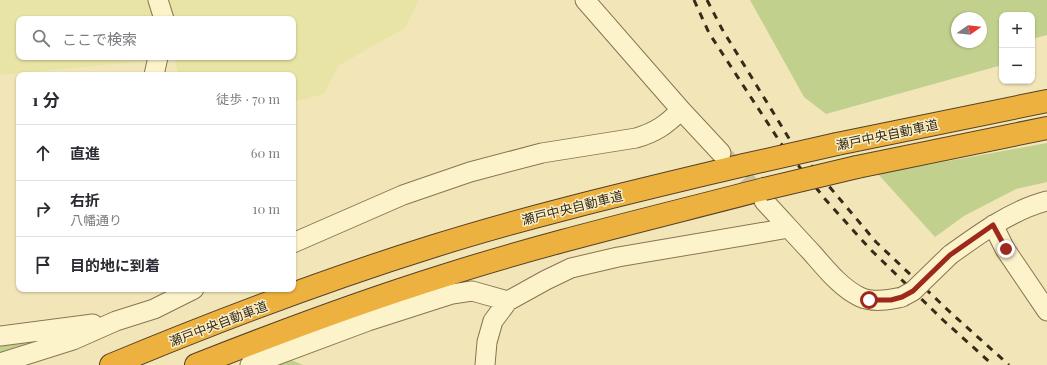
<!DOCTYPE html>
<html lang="ja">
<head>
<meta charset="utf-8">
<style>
  :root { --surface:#fff; --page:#f7f7f7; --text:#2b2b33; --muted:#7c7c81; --line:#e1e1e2 }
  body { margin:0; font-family:"Playfair Display","Noto Sans JP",serif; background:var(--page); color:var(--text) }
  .controls { position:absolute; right:12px; top:12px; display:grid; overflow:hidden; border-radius:8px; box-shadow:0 1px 3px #0004 }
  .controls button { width:36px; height:36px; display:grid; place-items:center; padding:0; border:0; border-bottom:1px solid var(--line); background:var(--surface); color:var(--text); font:20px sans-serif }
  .compass { position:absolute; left:951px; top:12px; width:36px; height:36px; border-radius:50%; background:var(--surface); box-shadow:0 1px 3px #0004; rotate:76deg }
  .stop { position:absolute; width:12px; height:12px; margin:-9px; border:3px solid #9d281c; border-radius:50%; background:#fff }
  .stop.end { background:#9d281c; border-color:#fff; box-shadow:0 1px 4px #0008 }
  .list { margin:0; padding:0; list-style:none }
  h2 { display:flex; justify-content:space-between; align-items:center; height:52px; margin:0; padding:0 16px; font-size:17px }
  h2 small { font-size:13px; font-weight:400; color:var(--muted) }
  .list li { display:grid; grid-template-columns:26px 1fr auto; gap:12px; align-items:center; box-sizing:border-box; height:56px; padding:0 16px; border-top:1px solid var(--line) }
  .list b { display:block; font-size:15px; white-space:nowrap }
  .list p { margin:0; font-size:13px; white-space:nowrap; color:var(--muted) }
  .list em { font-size:13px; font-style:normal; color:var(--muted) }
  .icon { flex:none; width:22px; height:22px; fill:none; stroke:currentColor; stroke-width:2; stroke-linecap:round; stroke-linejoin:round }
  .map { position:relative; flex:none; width:1047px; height:365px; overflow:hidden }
  .search { position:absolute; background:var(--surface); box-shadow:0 1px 3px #0004; left:16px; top:16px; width:280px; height:44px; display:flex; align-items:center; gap:10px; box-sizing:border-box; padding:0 14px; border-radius:8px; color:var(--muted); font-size:15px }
  .panel { position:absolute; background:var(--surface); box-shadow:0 1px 3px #0004; left:16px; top:72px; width:280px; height:220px; border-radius:8px }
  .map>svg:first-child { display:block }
</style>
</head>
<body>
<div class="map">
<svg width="1047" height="365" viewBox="0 0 1047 365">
  <rect width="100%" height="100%" fill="#f2e6b8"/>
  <path fill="#e8e4a5" d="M0,0H149L154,19H19V57H148L147,61L0,75Z
    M164,0H419L405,28L338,66L324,94L293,102V75H179L174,57H293V19H169Z"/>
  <path fill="#c1d08c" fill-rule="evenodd" d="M750,0H1047V35L1032,39V15H1002V65L826,114L804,97ZM957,18H981V42H957Z
    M1047,143V182L1016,189L964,216L935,237L878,174Z
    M41,340L0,354V342Z
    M289,359L303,365H272Z"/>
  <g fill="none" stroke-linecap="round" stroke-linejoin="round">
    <path stroke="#ccc098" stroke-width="19" stroke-dasharray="19 10" stroke-linecap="butt" d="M725,157L764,201"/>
    <g stroke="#897552" stroke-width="21">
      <path id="minor" d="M158,0L164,19
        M585,0L681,110L721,153
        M154,75L158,57
        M764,201C780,218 796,236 812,253C826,269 841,288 860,297C873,303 889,300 902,297
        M993,225L1005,249L1047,311
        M293,243L403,195L470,172L542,153L636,138C656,132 666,125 681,110
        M950,255C979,234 1012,210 1047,201
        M0,336L93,324
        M0,363L73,340L116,321L154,309L194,289
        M250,365L368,321L452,294L472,291L508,301
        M485,365L487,342L493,321L508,301L546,280L571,268L618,257L789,228"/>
    </g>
    <g stroke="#554127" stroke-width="24">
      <path id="highway" d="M837,144L1047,101
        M857,167L1047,128
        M111,365C217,321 325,280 434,246C536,214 640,190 744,165
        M196,365C277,333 360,302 443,276C549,242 657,217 764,189"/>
    </g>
    <use href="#minor" stroke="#fcf3cb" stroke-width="19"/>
    <use href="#highway" stroke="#ecb13e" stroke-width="22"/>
    <path stroke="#362a19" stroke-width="3" stroke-dasharray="7 7" stroke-linecap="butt" d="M694,0L709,33L782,145L825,199L870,249L943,320L993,365
      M707,0L722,29L790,140L876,242L951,313L1009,365"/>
    <g stroke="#897552" stroke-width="21" stroke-linecap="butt">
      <path id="minor-bridge" d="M902,297L913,291L950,255"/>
    </g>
    <g stroke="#554127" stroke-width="24" stroke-linecap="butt">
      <path id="highway-bridge" d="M744,165L837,144
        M764,189L857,167"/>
    </g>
    <use href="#minor-bridge" stroke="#fcf3cb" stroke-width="19"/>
    <use href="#highway-bridge" stroke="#ecb13e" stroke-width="22"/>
  </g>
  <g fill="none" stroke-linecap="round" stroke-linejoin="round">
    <path stroke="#9d281c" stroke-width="5" d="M869,300H891L902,297L913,291L950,255L993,225L1006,249"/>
  </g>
  <g text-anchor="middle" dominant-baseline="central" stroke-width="3" stroke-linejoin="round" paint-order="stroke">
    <g font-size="13" fill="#362a19" stroke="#f9efc8">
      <text transform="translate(887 134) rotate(-12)">瀬戸中央自動車道</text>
      <text transform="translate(572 207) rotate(-14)">瀬戸中央自動車道</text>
      <text transform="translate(218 323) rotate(-21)">瀬戸中央自動車道</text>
    </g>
  </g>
</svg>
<div class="controls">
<button>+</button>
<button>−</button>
</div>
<svg class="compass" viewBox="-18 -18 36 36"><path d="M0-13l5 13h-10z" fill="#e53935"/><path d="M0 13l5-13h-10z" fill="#7c7c81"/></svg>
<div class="stop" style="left:869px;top:300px"></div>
<div class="stop end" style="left:1006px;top:249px"></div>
<div class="search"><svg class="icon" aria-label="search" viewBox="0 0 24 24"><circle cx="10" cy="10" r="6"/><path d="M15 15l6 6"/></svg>ここで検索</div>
<section class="panel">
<h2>1 分<small>徒歩 · 70 m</small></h2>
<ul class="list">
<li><svg class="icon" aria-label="ahead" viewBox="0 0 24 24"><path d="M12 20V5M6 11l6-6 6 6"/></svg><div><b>直進</b></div><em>60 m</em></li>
<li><svg class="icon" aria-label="right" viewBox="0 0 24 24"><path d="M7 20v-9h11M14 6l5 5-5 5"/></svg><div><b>右折</b><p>八幡通り</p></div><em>10 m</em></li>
<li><svg class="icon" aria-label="arrive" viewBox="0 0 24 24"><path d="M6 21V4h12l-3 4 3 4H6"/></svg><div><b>目的地に到着</b></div></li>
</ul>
</section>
</div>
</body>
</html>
